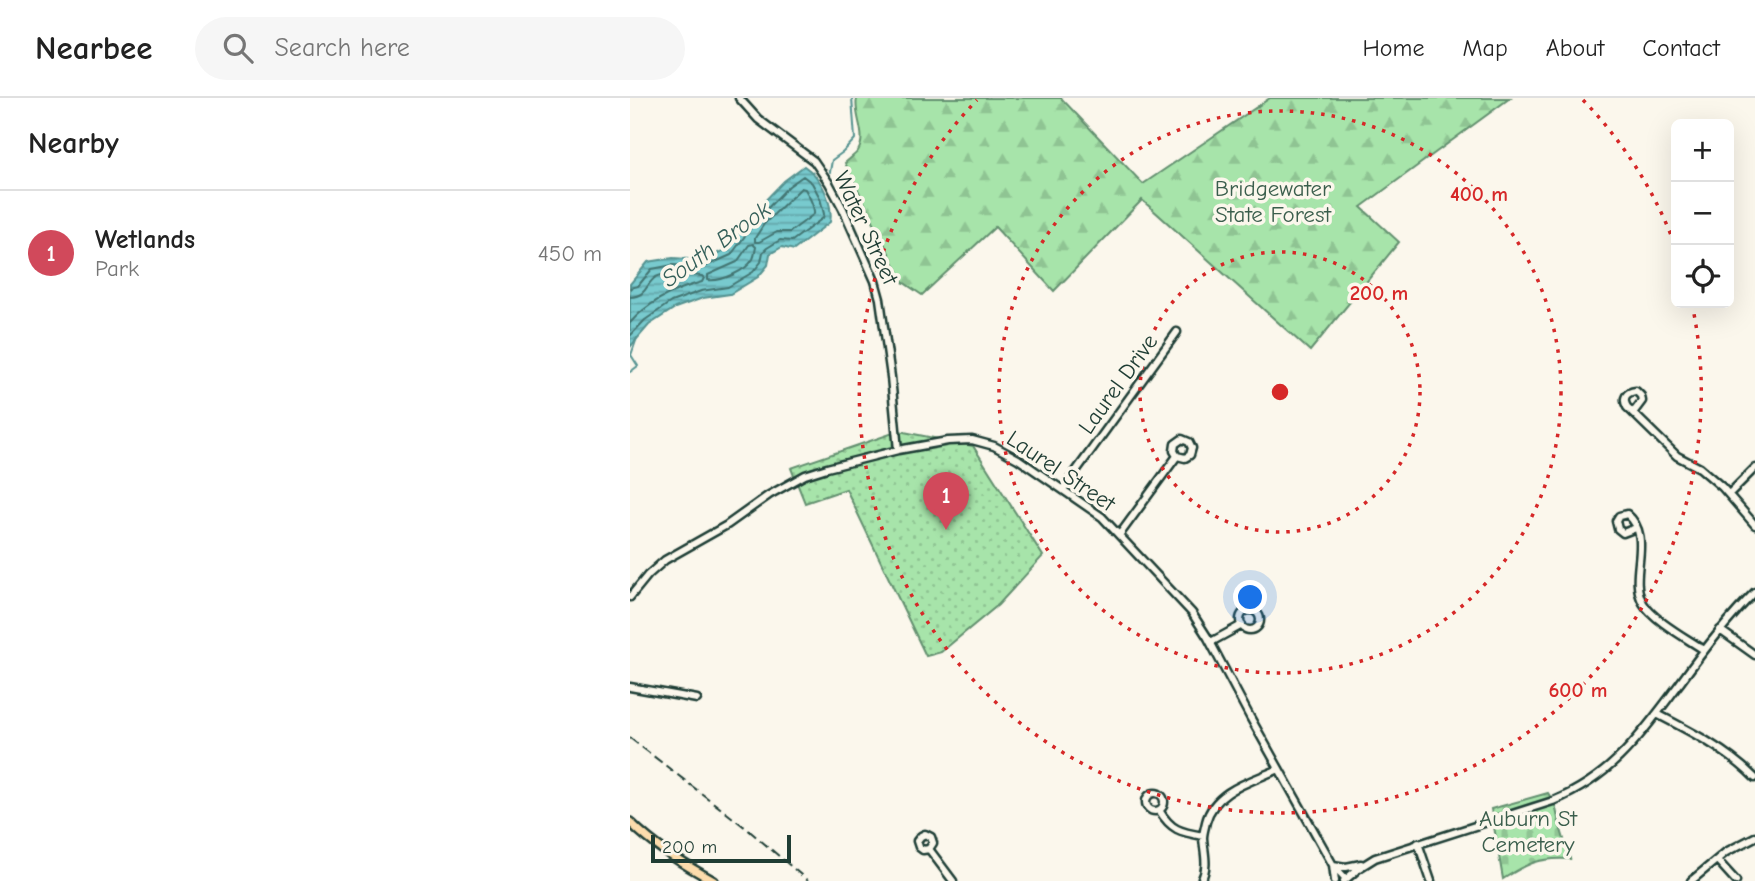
<!DOCTYPE html>
<html lang="en">
<head>
<meta charset="utf-8">
<style>
  :root { --surface:#fff; --page:#f6f6f6; --text:#222; --muted:#767676; --line:#e0e0e0; --accent:#d1495b }
  body { margin:0; font-family:"Comic Neue",sans-serif; background:var(--page); color:var(--text) }
  .controls { position:absolute; right:21px; top:21px; display:grid; overflow:hidden; border-radius:10px; box-shadow:0 7px 28px #0002 }
  .controls button { width:63px; height:63px; display:grid; place-items:center; padding:0; border:0; border-bottom:2px solid var(--line); background:var(--surface); color:var(--text); font:35px sans-serif }
  .scale { position:absolute; left:21px; bottom:18px; width:140px; box-sizing:border-box; padding-left:7px; border:4px solid #1f3d34; border-top:0; font-size:19px; line-height:24px; white-space:nowrap; color:#1f3d34; -webkit-text-stroke:5px #fbf7ec; paint-order:stroke }
  .you { position:absolute; left:621px; top:500px; width:24px; height:24px; margin:-18px; border:5px solid #fff; border-radius:50%; background:#1a73e8; box-shadow:0 0 0 10px #1a73e833 }
  .badge { display:grid; place-items:center; width:46px; height:46px; border-radius:50%; background:var(--accent); color:#fff; font-size:23px; font-weight:700 }
  .pin { position:absolute; translate:-50% -58px; filter:drop-shadow(0 2px 4px #0008) }
  .pin::after { content:''; position:absolute; top:37px; width:24px; height:21px; background:inherit; clip-path:polygon(0 0,100% 0,50% 100%) }
  .list { margin:0; padding:0; list-style:none }
  h2 { display:flex; justify-content:space-between; align-items:center; height:91px; margin:0; padding:0 28px; font-size:30px }
  h2 small { font-size:23px; font-weight:400; color:var(--muted) }
  .list li { display:grid; grid-template-columns:46px 1fr auto; gap:21px; align-items:center; box-sizing:border-box; height:126px; padding:0 28px; border-top:2px solid var(--line) }
  .list b { display:block; font-size:26px; white-space:nowrap }
  .list p { margin:0; font-size:23px; white-space:nowrap; color:var(--muted) }
  .list em { font-size:23px; font-style:normal; color:var(--muted) }
  .icon { flex:none; width:38px; height:38px; fill:none; stroke:currentColor; stroke-width:2; stroke-linecap:round; stroke-linejoin:round }
  .map { position:relative; flex:none; width:1125px; height:783px; overflow:hidden }
  header { display:flex; align-items:center; gap:42px; box-sizing:border-box; height:98px; padding:0 35px; background:var(--surface); border-bottom:2px solid var(--line) }
  header strong { font-size:33px }
  nav { display:flex; gap:38px; margin-inline-start:auto; font-size:24px }
  .search { width:490px; height:63px; background:var(--page); display:flex; align-items:center; gap:18px; box-sizing:border-box; padding:0 24px; border-radius:38px; color:var(--muted); font-size:26px }
  main { display:flex }
  aside { flex:1; background:var(--surface) }
  .map>svg:first-child { display:block }
</style>
</head>
<body>
<header>
<strong>Nearbee</strong>
<div class="search"><svg class="icon" aria-label="search" viewBox="0 0 24 24"><circle cx="10" cy="10" r="6"/><path d="M15 15l6 6"/></svg>Search here</div>
<nav><a>Home</a><a>Map</a><a>About</a><a>Contact</a></nav>
</header>
<main>
<aside>
<h2>Nearby<small></small></h2>
<ul class="list">
<li><span class="badge">1</span><div><b>Wetlands</b><p>Park</p></div><em>450 m</em></li>
</ul>
</aside>
<div class="map">
<svg width="1125" height="783" viewBox="0 0 1125 783">
  <defs>
    <pattern id="grass-dots" width="8" height="8" patternUnits="userSpaceOnUse" patternTransform="scale(1.75)"><rect width="8" height="8" fill="#a7e4aa"/><path d="M2 2h.1M6 6h.1" fill="none" stroke="#8fc493" stroke-width="1.8" stroke-linecap="round"/></pattern>
    <pattern id="forest-firs" width="22" height="20" patternUnits="userSpaceOnUse" patternTransform="scale(1.75)"><rect width="22" height="20" fill="#a7e4aa"/><path d="M5 1l3.5 6h-7zM16 11l3.5 6h-7z" fill="#8fc493"/></pattern>
    <pattern id="cemetery-stones" width="16" height="16" patternUnits="userSpaceOnUse" patternTransform="scale(1.75)"><rect width="16" height="16" fill="#a7e4aa"/><path d="M2 7V4a2 2 0 0 1 4 0v3zM10 15v-3a2 2 0 0 1 4 0v3z" fill="#8fc493"/></pattern>
    <pattern id="water-rules" width="6" height="5" patternUnits="userSpaceOnUse" patternTransform="scale(1.75)"><rect width="6" height="5" fill="#78cace"/><path d="M0 2.5h6" fill="none" stroke="#62a5a8"/></pattern>
  </defs>
  <rect width="100%" height="100%" fill="#fbf7ec"/>
  <filter id="ink" filterUnits="userSpaceOnUse"><feTurbulence type="fractalNoise" baseFrequency=".0143" numOctaves="2"/><feDisplacementMap in="SourceGraphic" scale="14" xChannelSelector="R" yChannelSelector="G"/><feConvolveMatrix kernelMatrix="1 2 1 2 8 2 1 2 1" color-interpolation-filters="sRGB"/></filter>
  <g filter="url(#ink)">
    <path fill="url(#grass-dots)" stroke="#63906f" stroke-width="2" d="M269,333L343,348L413,458L368,507L311,554L296,558L216,391L175,405L161,370Z"/>
    <path fill="url(#forest-firs)" stroke="#63906f" stroke-width="2" d="M227,0H431L513,86L640,0H880L731,109L769,144L680,253L512,102L424,193L365,129L292,197L273,184L215,65C219,61 225,57 228,53C238,37 223,17 227,0Z"/>
    <path fill="url(#cemetery-stones)" stroke="#63906f" stroke-width="2" d="M918,695L925,706L929,725L940,761C910,759 898,765 873,781L861,711Z"/>
    <path fill="url(#water-rules)" stroke="#549290" stroke-width="2" d="M174,68C178,71 184,75 187,80C196,92 203,110 200,124L164,152L152,149L140,156L138,167L128,179L100,196L73,200L45,210L19,227L0,249V186L18,164L43,160L73,162L97,151L122,116L154,83Z"/>
    <g fill="none" stroke-linecap="round" stroke-linejoin="round">
      <path stroke="#437572" stroke-width="2" d="M171,90L175,91C179,98 185,108 184,116L160,134H147L129,144H125V140L134,126Z
        M123,146L126,149C125,153 125,157 123,161C116,173 91,184 78,182V177L107,164L119,147Z
        M0,190L8,188L22,171L43,167L74,169L101,157L128,120L159,88L173,78L182,85L190,100L194,116L193,120L162,143L150,142L137,150L133,154L131,164L123,174L98,189L71,193L41,204L15,222L0,238
        M0,199C18,198 15,186 26,179C37,173 60,177 72,178L74,180L72,184C46,191 18,204 0,225"/>
      <path stroke="#549290" stroke-width="2" d="M200,74L202,62L213,54L225,41L222,0
        M0,274L8,268L1,257L7,240"/>
      <g stroke="#1f3d34" stroke-width="11">
        <path id="minor" d="M109,0L128,21L184,63L199,85L213,111L245,183L250,201L261,279L268,352
          M1003,315L1012,303L1011,298L1006,293C996,294 992,300 997,309L1047,358L1070,370L1092,389L1125,427
          M433,391L547,234
          M1099,396L1125,370
          M1006,430L993,435L988,431L986,423L989,418L997,416C1025,440 997,477 1013,505C1023,522 1058,541 1074,552
          M490,436L547,358L544,353L545,346L552,341L559,344L562,350L560,357L555,360L547,358
          M0,499L18,477L35,462L97,427L139,397L175,377L197,370L268,352L318,343L342,342L364,348L388,361L472,419L562,515L578,540L620,619L703,767L716,781
          M610 522a10 10 0 1 1 20 0a10 10 0 1 1-20 0Z
          M1090,532L1125,557
          M581,544L612,527
          M0,589L67,601
          M1027,616C1062,634 1097,652 1125,680
          M516 704a9 9 0 1 1 18 0a9 9 0 1 1-18 0Z
          M529,712C541,732 550,734 573,738
          M788,745L801,783
          M299,751L303,745L301,739L295,736L291,738L287,743L289,749L293,752L299,751L323,783
          M1087,762L1106,783
          M571,783C579,768 574,755 573,740C573,735 575,729 576,724C584,692 623,683 649,671
          M705,783L703,767L716,769L731,766
          M714,783L729,770L745,760L923,703C984,678 1012,635 1050,585C1073,553 1097,522 1125,494
          M1061,783L1096,754L1125,739"/>
      </g>
      <g stroke="#1f3d34" stroke-width="12">
        <path id="major" d="M0,724C25,749 53,766 84,783"/>
      </g>
      <use href="#minor" stroke="#fbf7ec" stroke-width="6"/>
      <use href="#major" stroke="#fcdcac" stroke-width="7"/>
      <path stroke="#1f3d34" stroke-width="2" stroke-dasharray="10 5" stroke-linecap="butt" d="M0,640L116,730L178,783"/>
    </g>
  </g>
  <g fill="none" stroke="#d62828" stroke-width="3.5" stroke-dasharray="3.5 7">
    <circle cx="650" cy="294" r="140"/>
    <circle cx="650" cy="294" r="281"/>
    <path d="M953 2A421 421 0 0 1 1046 150M1062 206A421 421 0 1 1 347 2"/>
  </g>
  <g text-anchor="middle" dominant-baseline="central" stroke-width="7" stroke-linejoin="round" paint-order="stroke">
    <g font-size="23" fill="#3a5e4c" stroke="#fbf7ec">
      <text x="643" y="90">Bridgewater<tspan x="643" dy="26">State Forest</tspan></text>
      <text x="898" y="720">Auburn St<tspan x="898" dy="26">Cemetery</tspan></text>
    </g>
    <g font-size="23" fill="#1f3d34" stroke="#fbf7ec">
      <text transform="translate(236 130) rotate(65)">Water Street</text>
      <text transform="translate(488 286) rotate(-54)">Laurel Drive</text>
      <text transform="translate(431 373) rotate(34)">Laurel Street</text>
    </g>
    <g font-size="24" font-style="italic" fill="#35605a" stroke="#fbf7ec">
      <text transform="translate(86 146) rotate(-36)">South Brook</text>
    </g>
  </g>
  <circle cx="650" cy="294" r="10" fill="#d62828" stroke="#fbf7ec" stroke-width="3.5"/>
  <g font-size="21" text-anchor="middle" font-weight="bold" fill="#d62828" stroke="#fbf7ec" stroke-width="7" stroke-linejoin="round" paint-order="stroke">
    <text x="849" y="103">400 m</text>
    <text x="749" y="202">200 m</text>
    <text x="948" y="599">600 m</text>
  </g>
</svg>
<div class="controls">
<button>+</button>
<button>−</button>
<button><svg class="icon" aria-label="locate" viewBox="0 0 24 24"><circle cx="12" cy="12" r="6"/><path d="M12 2v4M12 18v4M2 12h4M18 12h4"/></svg></button>
</div>
<div class="scale">200 m</div>
<div class="you"></div>
<div class="pin badge" style="left:316px;top:432px">1</div>
</div>
</main>
</body>
</html>
